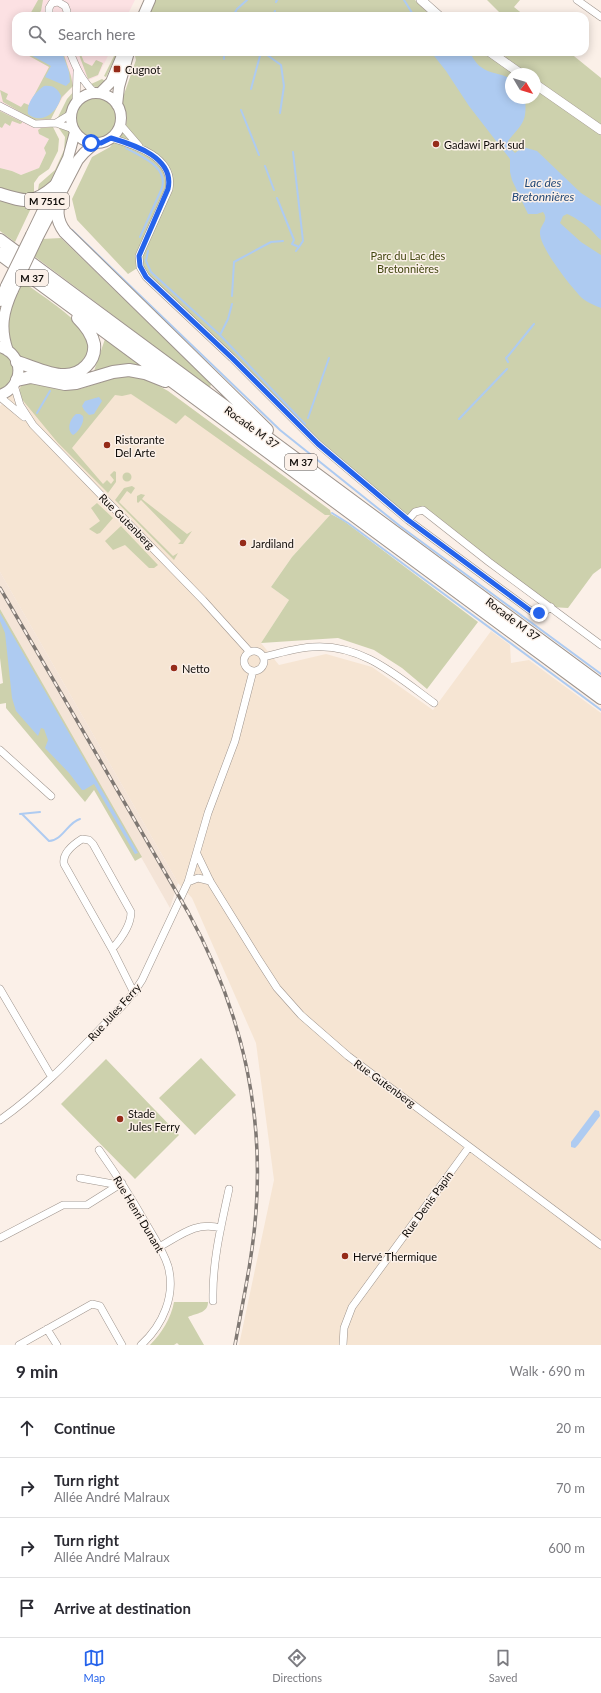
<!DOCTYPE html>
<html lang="en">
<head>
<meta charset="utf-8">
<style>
  :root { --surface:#fff; --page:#f7f7f7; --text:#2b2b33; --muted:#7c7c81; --line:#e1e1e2; --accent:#2563eb }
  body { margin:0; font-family:Lato,sans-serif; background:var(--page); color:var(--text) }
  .compass { position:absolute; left:505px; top:68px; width:36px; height:36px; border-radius:50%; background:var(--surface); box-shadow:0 2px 10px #0003; rotate:128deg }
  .stop { position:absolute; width:12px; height:12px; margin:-9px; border:3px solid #2563eb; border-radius:50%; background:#fff }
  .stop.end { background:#2563eb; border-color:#fff; box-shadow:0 1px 4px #0008 }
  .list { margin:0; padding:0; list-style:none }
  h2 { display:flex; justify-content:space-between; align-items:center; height:52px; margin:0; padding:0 16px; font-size:17px }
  h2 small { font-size:13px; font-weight:400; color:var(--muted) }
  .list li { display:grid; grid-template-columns:26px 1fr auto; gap:12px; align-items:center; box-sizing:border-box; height:60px; padding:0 16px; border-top:1px solid var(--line) }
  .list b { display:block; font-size:15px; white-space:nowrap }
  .list p { margin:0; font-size:13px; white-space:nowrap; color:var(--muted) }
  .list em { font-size:13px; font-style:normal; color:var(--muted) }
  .icon { flex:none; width:22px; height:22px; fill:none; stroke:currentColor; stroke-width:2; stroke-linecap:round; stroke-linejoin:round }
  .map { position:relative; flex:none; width:601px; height:1345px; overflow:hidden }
  .search { position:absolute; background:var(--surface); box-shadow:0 2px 10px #0003; left:12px; right:12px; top:12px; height:44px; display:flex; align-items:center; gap:10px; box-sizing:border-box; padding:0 14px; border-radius:12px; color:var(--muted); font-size:15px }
  .sheet { height:292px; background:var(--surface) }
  nav { display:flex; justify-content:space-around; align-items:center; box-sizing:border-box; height:56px; border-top:1px solid var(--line); background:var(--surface); font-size:11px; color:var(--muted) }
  nav a { display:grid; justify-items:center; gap:2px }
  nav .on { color:var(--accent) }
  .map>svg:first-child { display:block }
</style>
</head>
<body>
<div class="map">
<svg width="601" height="1345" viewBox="0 0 601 1345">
  <rect width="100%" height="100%" fill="#fbf0e8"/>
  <path fill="#fce1e3" d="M0,0H135L127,16H16V52H110L98,76L84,82L78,72V85L73,86L68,90L53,113L51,119L53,127L41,128L39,134L49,139L44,148L46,153L39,168L21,175L12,171L0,168Z"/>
  <path fill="#f6e5d3" d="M129,376L168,391L330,510L331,514L292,557L271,587L289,600L261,643L279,665L326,654L372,667L433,710L491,631L510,645L511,663L529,660L601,713V1345H239L274,1180L256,1043L192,898L178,883L0,572V406L22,384L35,381L53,388L70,390Z"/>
  <path fill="#f4e4d7" d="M0,572L178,883L170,908L0,609Z"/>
  <path fill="#cdd1ad" d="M38,0H43L41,11L36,16H29Z
    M153,0H415L431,16H145Z
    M487,0H520L514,7L525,16H503Z
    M22,52H63L71,76L73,86L62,97L51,119L34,120L3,102L0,90L8,94L6,99L21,107L24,103L29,105L49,67Z
    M78,52H80L84,62L92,66L96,60L103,63L98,75L88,79Z
    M116,52H120L117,61H114L106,77L104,76Z
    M134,52H483L514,74H511V98H535V87L540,82L535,78V74H529L505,57L508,52H569L601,78V568L593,574L568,608L551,607L423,510L408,520L318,444L139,267L128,274L77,220L72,199L92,157L110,147L126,127L127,117L122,100L136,60Z
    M102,79L108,83L99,88L89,85Z
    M75,90L73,99L66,114L57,119L67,99Z
    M75 118a21 21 0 1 1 42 0a21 21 0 1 1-42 0Z
    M0,111L22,122V123L20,124L12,121L10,126L5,123L2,128L0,127Z
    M53,127L59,139L58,151L49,169L39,176L34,183V198L0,191V168L12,171L21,175L39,168L46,153L44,148L49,139L39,134L38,130L41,128Z
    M58,127L69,131L71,139L54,179L40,196L38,190L39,184L55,170L64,150L65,137Z
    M0,198L33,204L15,242L0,231Z
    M61,238L211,384L210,388L34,256L42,239Z
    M22,281C39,294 77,317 87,336C90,343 90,354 86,360C82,365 73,368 68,371L24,361L11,348L5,328L8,308Z
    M105,339L142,367L121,364L94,371Z
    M0,352C14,360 14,363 14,378L0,392Z
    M129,376C144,378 155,383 168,391L330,510L331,514L344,521L478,622L427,689L402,668L374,650L338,638L261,643L289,600L271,587L292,557L330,515H325L185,415L176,424L131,394L122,396L115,395L72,448L103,484L107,480L111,484L114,480L110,475L114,471L116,472V482L108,493L58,443L20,397C19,392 19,389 22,384L35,381L53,388L70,390L80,389L115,378Z
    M122.5 477a4.5 4.5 0 1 1 9 0a4.5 4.5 0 1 1-9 0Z
    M132,486L135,488L131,494L127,491L119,502L173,556L178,553L174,560L115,500L124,488Z
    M141,494L145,495L142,499L187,534L192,531L183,544H178L181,541L141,500L138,503L137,502V496Z
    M97,503L113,518L100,533L97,534L89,529L100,521L91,508Z
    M121,526L158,565L154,568H149L125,545L113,550L105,541Z
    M0,609L142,857L135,861L94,790L85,802L6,708V703L0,704V684L3,683L0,658Z
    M201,1058L236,1095L195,1135L159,1098Z
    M106,1059L179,1135L135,1179L61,1104Z
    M174,1302H208C208,1313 197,1313 188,1317L204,1345H179L177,1343L174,1345H150C162,1333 171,1318 174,1302Z"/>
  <path fill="#aecbf1" d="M25,52H62L69,72L70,82L66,86L45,77L51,66Z
    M431,52H469C473,57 476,64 481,67C490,74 501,73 511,79V98H525C527,122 523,123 508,141L509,147L515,153L523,147L537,151L581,193L601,206V240C597,237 595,234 592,231C588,226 573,216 567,214L563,216L560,223L581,242L601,255V308C594,305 588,303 582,298C571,287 541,249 540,234C539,225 550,221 543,212L537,214H528L512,180L510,172V159L469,106L446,71Z
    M44,86C52,85 58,88 61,96C59,110 43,126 28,114C26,104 35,92 44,86Z
    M99,397L102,401L94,414L89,415L84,410L82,406L85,401Z
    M76,414H80L83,416C85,422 78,433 73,435C66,430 70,419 76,414Z
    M0,613L138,853L135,854L94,784L84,790H82L69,773L45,748L48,740L44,729L41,728L38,736L16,711L12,698L5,633L0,621Z
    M595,1110L599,1111L600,1116L578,1145L575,1148L571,1147V1142Z"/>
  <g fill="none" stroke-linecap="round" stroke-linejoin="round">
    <path stroke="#aecbf1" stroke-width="2" d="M404,0L414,16
      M276,2L277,0
      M233,16L237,9L247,0
      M273,16L275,11
      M263,52L281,65L284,86L280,113
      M224,59V52
      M251,89L261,52
      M241,110L259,155
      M126,148C141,157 168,166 162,188L140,237
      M293,152L303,241L299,247
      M265,166L274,190
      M277,198L294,240L292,244L299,247L296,251
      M72,230L280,430L400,526L601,674
      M148,251L146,261L151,272L220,335
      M232,296L234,262L271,242L283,241
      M232,304L228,319L220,335L305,424
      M508,362L506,358L508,356L534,324
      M37,413L50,391
      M308,418L329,358
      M459,419L507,369
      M332,513L348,523L601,710
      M20,814L40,812
      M22,814L49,841C62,841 68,822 80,819"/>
    <g stroke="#9e948d" stroke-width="8">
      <path id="street" d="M577,0L601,17
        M49,16V8L52,3L58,2L65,6L67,11L66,16
        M70,52C76,68 82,81 95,93
        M76,103L77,72
        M0,106L35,124L56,123L73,129
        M56,123L71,114
        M120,124L139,146
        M111,138C135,145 175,157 169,189L139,256L140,267L146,277L232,358L318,444L408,520L535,614L545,611L551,607
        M14,385L20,405L33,425L203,600L249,651
        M0,397L24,417
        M408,520L415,512L423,510L489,562L601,645
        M244 661a10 10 0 1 1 20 0a10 10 0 1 1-20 0Z
        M264,657C279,653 296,648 312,647C361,643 397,676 434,703
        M0,750L51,796
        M197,854L210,881L257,957L277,988L301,1015L348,1056L601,1245
        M188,882L198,878L210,881
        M112,949C121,939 131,925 131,912L93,844L89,840L82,839C74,844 62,853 64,864L112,949L134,993
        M0,989L51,1076
        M0,1120C37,1094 69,1061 100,1029C115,1013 131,999 142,980L188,882L208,813L235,741L253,671
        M99,1150C116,1174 131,1197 145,1222C153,1236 163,1250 168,1266C176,1295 163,1325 141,1345
        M80,1178L119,1185
        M0,1238L63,1205H87L122,1183
        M159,1247C181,1235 196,1221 221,1228
        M213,1301C212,1263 221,1226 229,1189
        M47,1329L57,1345
        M19,1345L92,1304L100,1306L122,1345
        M343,1345L344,1328L352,1307L469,1147"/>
    </g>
    <g stroke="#9e948d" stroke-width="10">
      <path id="secondary" d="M421,0L439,16
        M490,52L521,74
        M535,84L601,130"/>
    </g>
    <g stroke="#9e948d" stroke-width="12">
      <path id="primary" d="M143,16L150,0
        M71 118a25 25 0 1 1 50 0a25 25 0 1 1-50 0Z
        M100,93L111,82L121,58
        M117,105L119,87L129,52
        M31,235L68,158L75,132
        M37,239L78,160L84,153L95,143
        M0,301L6,286
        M0,347C25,354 24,387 0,395
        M8,351C0,328 3,312 13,290"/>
    </g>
    <g stroke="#9e948d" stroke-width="14">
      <path id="highway" d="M0,194C25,202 33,205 55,186
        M60,195C57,209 55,219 65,232L267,430
        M0,240L601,685
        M0,254L601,698
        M17,362C31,366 51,376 65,375C81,375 96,361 94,344C92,334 85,325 78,318
        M17,380L31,377L65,384L76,383L113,372L129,370L145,373L165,381"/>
    </g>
    <use href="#street" stroke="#fff" stroke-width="7"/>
    <use href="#secondary" stroke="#fff" stroke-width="9"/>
    <use href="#primary" stroke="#fff" stroke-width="10"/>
    <use href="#highway" stroke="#fff" stroke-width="12"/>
    <g stroke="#7f7873" stroke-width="3.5">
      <path id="rail" d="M0,588L188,912C239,1005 264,1104 256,1211C253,1256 243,1300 235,1345"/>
    </g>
    <use href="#rail" stroke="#fbf0e8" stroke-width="2" stroke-dasharray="6" stroke-linecap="butt"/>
    <g stroke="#9e948d" stroke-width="12" stroke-linecap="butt">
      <path id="primary-bridge" d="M6,286L31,235
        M13,290L37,239"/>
    </g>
    <use href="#primary-bridge" stroke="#fff" stroke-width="10"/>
  </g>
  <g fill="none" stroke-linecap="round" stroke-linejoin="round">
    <path stroke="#2563eb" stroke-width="5" d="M91,143H101L111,138C135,145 175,158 168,189L139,256L140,266L146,277L232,358L318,444L408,520L535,614L539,613"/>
  </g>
  <g fill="#952b19" stroke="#fbf0e8" stroke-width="1.5">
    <rect x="113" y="65" width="8" height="8" rx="2"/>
    <circle cx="436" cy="144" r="4"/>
    <circle cx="107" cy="445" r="4"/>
    <circle cx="243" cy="543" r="4"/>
    <circle cx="174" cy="668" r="4"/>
    <circle cx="120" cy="1119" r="4"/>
    <circle cx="345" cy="1256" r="4"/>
  </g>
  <g text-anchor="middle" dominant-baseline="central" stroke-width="3" stroke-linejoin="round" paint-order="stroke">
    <g fill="#fbf0e8" stroke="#56504c" stroke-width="1">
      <rect x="25" y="193" width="44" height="16" rx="3"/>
      <rect x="16" y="270" width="32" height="16" rx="3"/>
      <rect x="285" y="454" width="32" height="16" rx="3"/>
    </g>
    <g font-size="10" font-weight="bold" fill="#0f0c09">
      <text x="47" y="201">M 751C</text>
      <text x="32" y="278">M 37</text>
      <text x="301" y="462">M 37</text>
    </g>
    <g font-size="11" fill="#0f0c09" stroke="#fbf0e8" text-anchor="start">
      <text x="125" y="69">Cugnot</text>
      <text x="444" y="144">Gadawi Park sud</text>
      <text x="115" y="439">Ristorante<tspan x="115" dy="13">Del Arte</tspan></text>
      <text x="251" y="543">Jardiland</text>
      <text x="182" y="668">Netto</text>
      <text x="128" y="1113">Stade<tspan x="128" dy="13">Jules Ferry</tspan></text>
      <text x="353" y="1256">Hervé Thermique</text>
    </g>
    <g font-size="11" fill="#434711" stroke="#fbf0e8">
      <text x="408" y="255">Parc du Lac des<tspan x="408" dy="13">Bretonnières</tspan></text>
    </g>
    <g font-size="11" fill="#0f0c09" stroke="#fbf0e8">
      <text transform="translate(252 427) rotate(36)">Rocade M 37</text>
      <text transform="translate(127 521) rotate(45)">Rue Gutenberg</text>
      <text transform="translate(513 619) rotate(37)">Rocade M 37</text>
      <text transform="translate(114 1012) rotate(-48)">Rue Jules Ferry</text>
      <text transform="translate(385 1083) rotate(36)">Rue Gutenberg</text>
      <text transform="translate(427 1204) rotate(-54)">Rue Denis Papin</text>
      <text transform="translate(139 1214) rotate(59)">Rue Henri Dunant</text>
    </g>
    <g font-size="12" font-style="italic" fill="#224877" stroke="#fbf0e8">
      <text x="543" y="182">Lac des<tspan x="543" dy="14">Bretonnières</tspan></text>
    </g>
  </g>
</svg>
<svg class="compass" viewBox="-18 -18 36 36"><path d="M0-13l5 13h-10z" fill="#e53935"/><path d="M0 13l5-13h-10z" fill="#7c7c81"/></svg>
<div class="stop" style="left:91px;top:143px"></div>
<div class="stop end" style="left:539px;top:613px"></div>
<div class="search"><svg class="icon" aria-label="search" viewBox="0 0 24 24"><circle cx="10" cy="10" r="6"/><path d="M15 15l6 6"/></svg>Search here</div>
</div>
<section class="sheet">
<h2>9 min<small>Walk · 690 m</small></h2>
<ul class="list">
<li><svg class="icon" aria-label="ahead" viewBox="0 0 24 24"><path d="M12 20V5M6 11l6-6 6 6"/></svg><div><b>Continue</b></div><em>20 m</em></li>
<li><svg class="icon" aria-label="right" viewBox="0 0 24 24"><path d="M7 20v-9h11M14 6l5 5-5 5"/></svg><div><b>Turn right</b><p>Allée André Malraux</p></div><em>70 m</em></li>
<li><svg class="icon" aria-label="right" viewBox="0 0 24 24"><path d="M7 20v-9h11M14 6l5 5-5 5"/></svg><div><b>Turn right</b><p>Allée André Malraux</p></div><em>600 m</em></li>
<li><svg class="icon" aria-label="arrive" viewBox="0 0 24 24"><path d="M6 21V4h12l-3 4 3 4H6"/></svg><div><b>Arrive at destination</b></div></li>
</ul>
</section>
<nav>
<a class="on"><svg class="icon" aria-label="map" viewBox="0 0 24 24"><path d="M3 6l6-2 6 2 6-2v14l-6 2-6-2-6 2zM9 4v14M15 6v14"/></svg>Map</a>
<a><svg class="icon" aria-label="directions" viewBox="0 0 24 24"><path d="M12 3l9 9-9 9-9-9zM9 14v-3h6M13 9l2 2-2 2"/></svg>Directions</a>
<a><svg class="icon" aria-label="saved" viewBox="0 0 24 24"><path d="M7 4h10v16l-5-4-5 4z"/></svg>Saved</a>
</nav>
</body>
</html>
